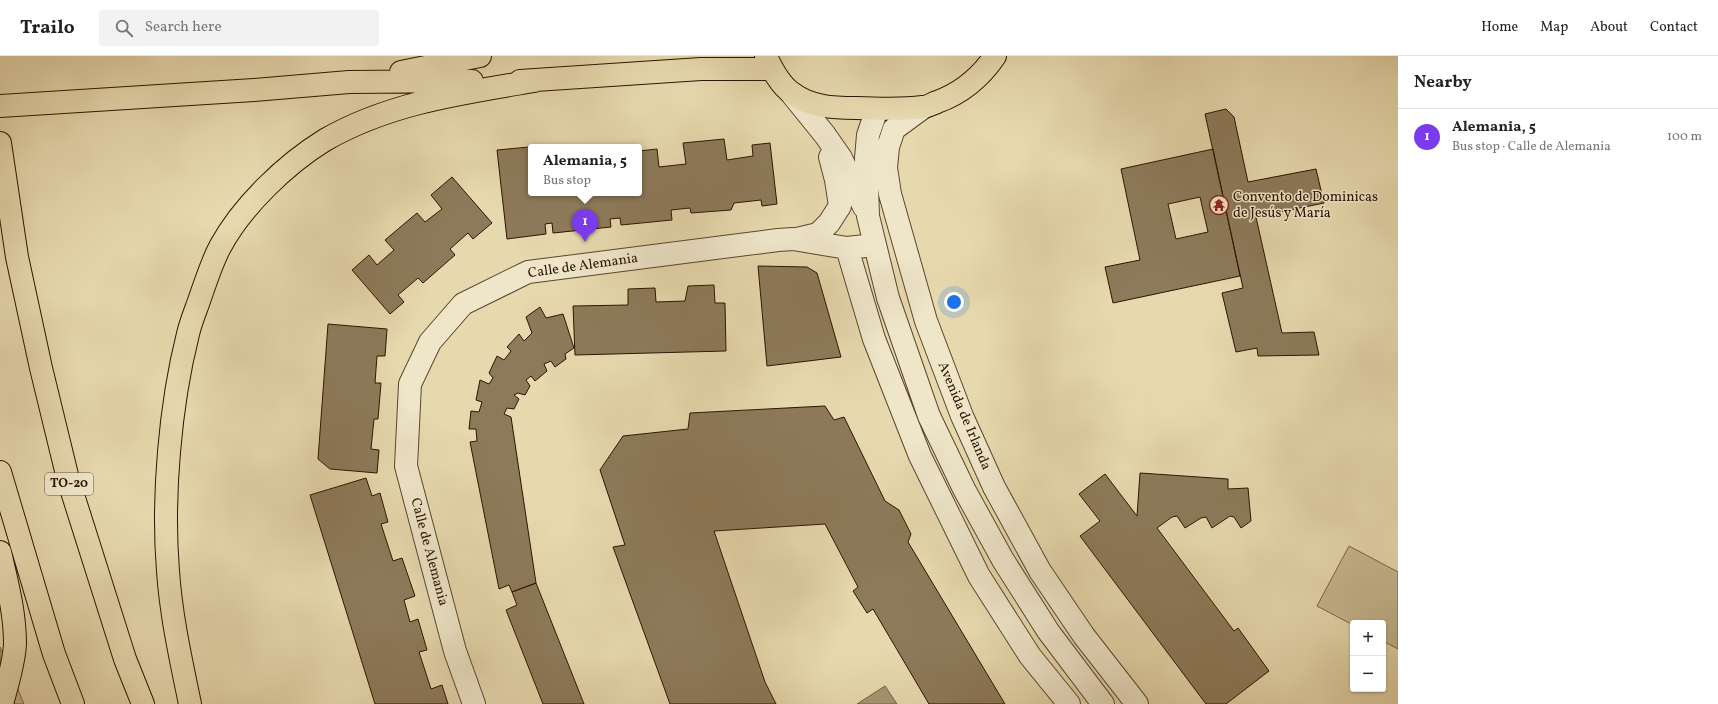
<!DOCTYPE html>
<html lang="en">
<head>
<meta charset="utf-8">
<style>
  :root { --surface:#fff; --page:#f2f2f2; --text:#222; --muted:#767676; --line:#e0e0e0; --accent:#7c3aed }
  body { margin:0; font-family:Vollkorn,serif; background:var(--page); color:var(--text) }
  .controls { position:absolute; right:12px; bottom:12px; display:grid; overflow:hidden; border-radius:4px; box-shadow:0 1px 3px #0004 }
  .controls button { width:36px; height:36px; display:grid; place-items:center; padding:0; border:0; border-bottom:1px solid var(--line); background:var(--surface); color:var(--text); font:20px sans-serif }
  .you { position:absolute; left:954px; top:246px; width:14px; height:14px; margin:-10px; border:3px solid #fff; border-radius:50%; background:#1a73e8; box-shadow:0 0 0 6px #1a73e833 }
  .badge { display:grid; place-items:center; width:26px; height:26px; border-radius:50%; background:var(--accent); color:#fff; font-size:13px; font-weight:700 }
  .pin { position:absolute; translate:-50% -33px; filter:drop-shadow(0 1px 2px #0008) }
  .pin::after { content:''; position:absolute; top:21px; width:14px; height:12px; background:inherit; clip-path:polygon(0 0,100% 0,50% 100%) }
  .popup { position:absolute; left:528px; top:88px; width:114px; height:52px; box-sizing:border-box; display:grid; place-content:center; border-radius:4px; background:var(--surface); filter:drop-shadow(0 1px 3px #0005); font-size:13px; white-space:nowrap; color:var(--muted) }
  .popup b { font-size:15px; color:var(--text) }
  .popup::after { content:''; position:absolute; left:50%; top:100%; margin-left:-8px; border:8px solid transparent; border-top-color:var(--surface) }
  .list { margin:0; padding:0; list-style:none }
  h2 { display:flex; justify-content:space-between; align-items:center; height:52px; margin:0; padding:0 16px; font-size:17px }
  h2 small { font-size:13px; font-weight:400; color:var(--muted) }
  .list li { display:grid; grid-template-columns:26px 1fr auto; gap:12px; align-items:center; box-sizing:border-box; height:56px; padding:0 16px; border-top:1px solid var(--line) }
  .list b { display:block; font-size:15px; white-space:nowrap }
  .list p { margin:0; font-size:13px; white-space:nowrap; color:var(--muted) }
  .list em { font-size:13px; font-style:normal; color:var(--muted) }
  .icon { flex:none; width:22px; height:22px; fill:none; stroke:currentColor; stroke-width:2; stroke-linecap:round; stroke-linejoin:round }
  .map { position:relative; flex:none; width:1398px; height:648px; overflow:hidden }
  header { display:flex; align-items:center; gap:24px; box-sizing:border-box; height:56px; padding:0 20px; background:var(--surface); border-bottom:1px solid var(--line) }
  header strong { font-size:19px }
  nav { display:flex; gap:22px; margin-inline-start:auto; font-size:14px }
  .search { width:280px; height:36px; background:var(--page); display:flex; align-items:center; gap:10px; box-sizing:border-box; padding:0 14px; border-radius:4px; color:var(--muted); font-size:15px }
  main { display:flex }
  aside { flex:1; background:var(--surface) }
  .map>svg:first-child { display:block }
</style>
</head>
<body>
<header>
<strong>Trailo</strong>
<div class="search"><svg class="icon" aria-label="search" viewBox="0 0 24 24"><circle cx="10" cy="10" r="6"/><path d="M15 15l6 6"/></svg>Search here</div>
<nav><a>Home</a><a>Map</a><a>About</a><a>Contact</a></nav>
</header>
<main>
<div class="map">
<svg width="1398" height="648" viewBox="0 0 1398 648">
  <rect width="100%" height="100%" fill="#e7d9ae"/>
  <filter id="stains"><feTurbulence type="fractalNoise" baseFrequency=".005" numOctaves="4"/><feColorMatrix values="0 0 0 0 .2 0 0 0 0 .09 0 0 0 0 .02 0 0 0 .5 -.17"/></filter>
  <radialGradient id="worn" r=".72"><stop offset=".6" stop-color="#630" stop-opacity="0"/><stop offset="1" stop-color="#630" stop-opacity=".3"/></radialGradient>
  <path fill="#c7b890" stroke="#7a6648" d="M1349,490L1398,516V593L1383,585V567H1353V569L1317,550Z
    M0,591L24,648H0Z"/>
  <path fill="#a79673" stroke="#766245" d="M885,630L897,648H857Z"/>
  <path fill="#8d7a5a" stroke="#2c1400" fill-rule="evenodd" d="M1226,53L1234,61L1248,126L1316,113L1324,147L1256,161L1282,277L1314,276L1319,299L1258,300L1257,292L1236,296L1222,237L1243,232L1205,58Z
    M724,83L727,104L753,100L752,89L770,87L777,148L762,150L761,144L734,147L731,154L691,157L690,152L671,154L672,164L621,169L620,162L610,163L611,171L553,177L552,167L545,168L546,178L507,183L497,94L529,91L531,111V137H639V95L657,93L659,111L686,108L683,87Z
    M1213,93L1240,220L1113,247L1105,211L1140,204L1121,113ZM1200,141L1208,176L1176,183L1168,148Z
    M452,121L492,167L473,183L468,177L450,193L455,199L423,227L418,222L398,239L404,246L390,258L352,214L369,199L377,209L394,194L385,184L417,157L425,166L442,153L431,139Z
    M758,210L807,211L817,217L841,301L767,310Z
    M714,229L715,247H725L726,295L575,299L573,250L628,249V233L655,232L656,246L685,245L688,230Z
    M540,251L546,262L563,258L574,292L565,298L566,303L555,311L551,305L544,308L547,315L535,325L531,320L526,324L530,330L525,339L518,337L514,339L519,343L514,353L507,352L504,358L511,361L536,527L512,536L509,529L499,533L470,386L477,385L476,373H469L471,355L479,356L482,346L476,344L480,324L489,328L493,322L489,317L497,300L504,304L511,295L507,291L519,278L524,285L532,277L526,261Z
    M328,268L387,273L385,300H377L375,327H381L378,363H374L371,393L379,394L377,417L330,413L318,403Z
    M825,350L834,364L844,361L885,445L899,454L911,478L908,486L1005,648H929L873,553L867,557L853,535L858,531L825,468L714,475L765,626L776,648H670L613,491L625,489L600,414L623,380L688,373L690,357Z
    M1140,417L1228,423V433L1248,432L1251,465L1241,472L1234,461L1230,460L1212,472L1206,461L1201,462L1185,472L1177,460L1172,461L1157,472L1234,575L1238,572L1269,615L1226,648H1206L1080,480L1100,465L1079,438L1105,418L1137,460Z
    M366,422L372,440L380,437L388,466L381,468L393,505L402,502L415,540L404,544L410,566L418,563L427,594L419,596L431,633L442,629L448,648H375L310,439Z
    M536,527L584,648H543L506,554L517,549L512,536Z"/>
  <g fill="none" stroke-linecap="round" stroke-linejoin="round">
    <g stroke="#5b452c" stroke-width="24">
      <path id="street" d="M791,37L825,79L841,102L864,151
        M924,51L894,73L888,91L886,112L890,138L926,265L962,360L994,431L1040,515L1084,580L1137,648
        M877,53L868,79L866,102L868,160L888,242L929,360L964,433L1003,504L1048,575L1103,648
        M797,183L818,178L829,167L840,150L836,124L830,101
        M847,192L874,283L920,400L979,520L1030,600L1069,648
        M474,648L455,595L406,410L410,328L430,286L463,248L528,216L778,184L793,183L847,192L874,189"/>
    </g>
    <g stroke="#2c1400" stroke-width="24">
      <path id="primary" d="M766,0C771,12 781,30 792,37C810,51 833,52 856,52C878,53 901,54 923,51C927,51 932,48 937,46C962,37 980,22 995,0"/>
    </g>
    <g stroke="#2c1400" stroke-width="24">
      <path id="highway" d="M401,16L480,0
        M520,25L701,13H772
        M0,50L254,34L349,26L472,25
        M0,87L17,201L41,312L68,423L125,603L143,648
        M0,416L54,598L73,648
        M0,496C7,527 15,556 15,588C14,608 7,629 2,648
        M190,648C181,604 171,560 168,515C162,442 170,349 188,278C191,265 196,254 200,242C206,225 212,206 220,191C242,150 286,108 325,84C389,47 462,37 534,25"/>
    </g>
    <use href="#street" stroke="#efe6ca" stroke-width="22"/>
    <use href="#primary" stroke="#e7d9ae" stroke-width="22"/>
    <use href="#highway" stroke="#e7d9ae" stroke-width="22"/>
  </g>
  <defs>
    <g id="temple-ring" transform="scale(1)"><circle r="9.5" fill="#efe6ca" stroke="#8f2418" stroke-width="1.5"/><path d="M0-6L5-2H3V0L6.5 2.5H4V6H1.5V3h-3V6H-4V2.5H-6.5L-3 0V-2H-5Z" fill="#8f2418"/></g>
  </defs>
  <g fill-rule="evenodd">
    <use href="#temple-ring" x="1219" y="149"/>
  </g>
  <g text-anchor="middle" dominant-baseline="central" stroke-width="3" stroke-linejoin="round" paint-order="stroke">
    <rect fill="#efe6ca" stroke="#66533d" stroke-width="1" x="45" y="417" width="48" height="22" rx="3"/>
    <g font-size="13" font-weight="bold" fill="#2c1400">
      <text x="69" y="428">TO-20</text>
    </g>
    <g font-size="14" fill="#2c1400" stroke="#efe6ca" text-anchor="start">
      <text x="1233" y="141">Convento de Dominicas<tspan x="1233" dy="16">de Jesús y María</tspan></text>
    </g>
    <g font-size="14" fill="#2c1400" stroke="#efe6ca">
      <text transform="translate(583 210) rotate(-8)">Calle de Alemania</text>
      <text transform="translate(964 360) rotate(67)">Avenida de Irlanda</text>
      <text transform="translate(429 496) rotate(75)">Calle de Alemania</text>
    </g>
  </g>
  <rect width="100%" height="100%" filter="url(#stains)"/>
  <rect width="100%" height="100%" fill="url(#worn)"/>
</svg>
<div class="controls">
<button>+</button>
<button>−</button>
</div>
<div class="you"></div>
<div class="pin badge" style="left:585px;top:186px">1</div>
<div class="popup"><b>Alemania, 5</b>Bus stop</div>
</div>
<aside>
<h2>Nearby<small></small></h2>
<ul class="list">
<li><span class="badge">1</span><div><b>Alemania, 5</b><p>Bus stop · Calle de Alemania</p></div><em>100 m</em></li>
</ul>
</aside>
</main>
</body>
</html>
